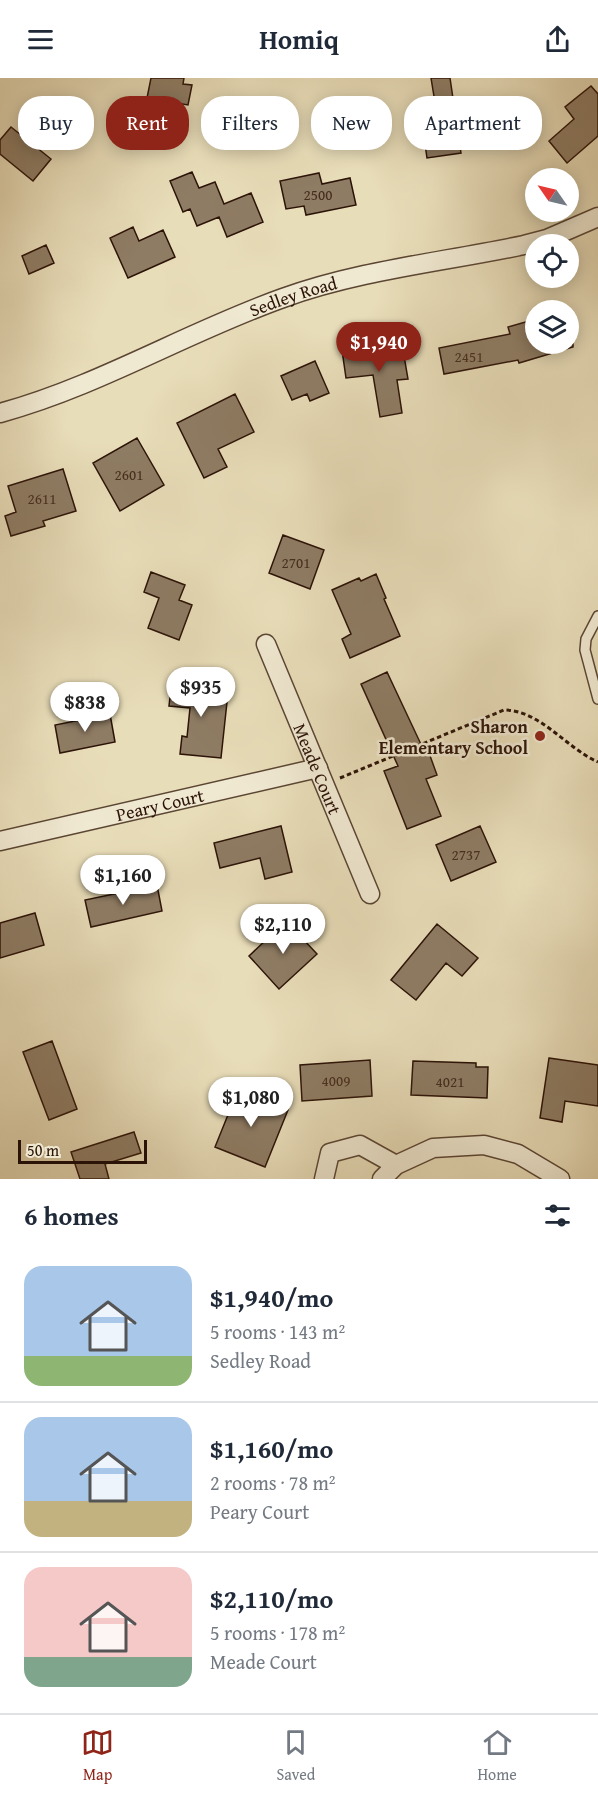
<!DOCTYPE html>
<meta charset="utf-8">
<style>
body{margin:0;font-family:"Gentium Book Plus",serif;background:#f2f2f3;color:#1f2937;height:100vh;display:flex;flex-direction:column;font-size:22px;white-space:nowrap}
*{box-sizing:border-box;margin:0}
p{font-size:20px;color:#747a83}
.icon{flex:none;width:33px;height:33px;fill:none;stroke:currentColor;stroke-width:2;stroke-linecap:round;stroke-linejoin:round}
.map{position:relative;height:1101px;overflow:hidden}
.side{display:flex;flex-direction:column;background:#fff;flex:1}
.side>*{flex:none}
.hud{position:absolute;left:18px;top:18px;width:562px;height:54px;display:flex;gap:12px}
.needle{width:39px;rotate:304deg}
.fabs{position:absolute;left:525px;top:90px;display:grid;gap:12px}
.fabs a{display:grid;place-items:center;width:54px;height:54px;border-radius:50%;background:#fff;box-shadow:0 3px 15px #0003;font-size:30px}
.scale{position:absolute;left:18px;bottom:15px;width:129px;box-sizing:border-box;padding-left:6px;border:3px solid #2c1308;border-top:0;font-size:16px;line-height:21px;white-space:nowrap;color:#2c1308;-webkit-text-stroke:4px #f0e9d2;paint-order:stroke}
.price{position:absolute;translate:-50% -51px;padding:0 14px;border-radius:21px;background:#fff;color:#222;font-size:20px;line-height:39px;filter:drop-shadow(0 2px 3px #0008)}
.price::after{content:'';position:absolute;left:50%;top:36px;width:18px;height:14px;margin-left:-9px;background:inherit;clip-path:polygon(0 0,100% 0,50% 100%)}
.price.on{background:#8f2418;color:#fff}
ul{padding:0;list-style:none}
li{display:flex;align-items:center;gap:18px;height:150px;padding:0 24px}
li+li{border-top:2px solid #e0e1e3}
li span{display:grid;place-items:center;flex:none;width:168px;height:120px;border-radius:18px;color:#555}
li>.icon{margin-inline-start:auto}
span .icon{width:72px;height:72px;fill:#fffc;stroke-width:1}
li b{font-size:26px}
h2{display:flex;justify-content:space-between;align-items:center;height:72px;padding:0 24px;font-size:26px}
.pill{padding:0 21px;border-radius:24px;background:#fff;box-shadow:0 3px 15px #0003;font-size:21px;line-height:54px}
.pill.on{background:#8f2418;color:#fff}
header{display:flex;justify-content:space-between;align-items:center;height:78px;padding:0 24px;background:#fff;font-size:27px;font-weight:800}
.menu{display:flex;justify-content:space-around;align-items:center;height:84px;border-top:2px solid #e0e1e3;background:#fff;font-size:16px;color:#747a83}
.menu a{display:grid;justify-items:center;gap:3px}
.menu .on{color:#8f2418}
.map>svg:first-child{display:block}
.building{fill:#8e7c64;stroke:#2c1308;stroke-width:1.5}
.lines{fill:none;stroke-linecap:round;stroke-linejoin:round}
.service-casing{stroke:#5b4634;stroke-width:12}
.minor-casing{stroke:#5b4634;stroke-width:21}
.path{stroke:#2c1308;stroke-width:3;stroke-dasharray:4.5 3;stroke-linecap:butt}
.service{stroke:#f0e9d2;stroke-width:9}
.minor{stroke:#f0e9d2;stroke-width:18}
.poi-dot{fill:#8f2418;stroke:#f0e9d2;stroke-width:2}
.labels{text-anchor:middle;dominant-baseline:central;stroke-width:5;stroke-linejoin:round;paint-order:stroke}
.number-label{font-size:15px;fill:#442d1f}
.street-label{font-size:18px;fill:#2c1308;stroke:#f0e9d2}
.poi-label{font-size:18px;font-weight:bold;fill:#2c1308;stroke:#f0e9d2;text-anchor:end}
</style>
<header><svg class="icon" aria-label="menu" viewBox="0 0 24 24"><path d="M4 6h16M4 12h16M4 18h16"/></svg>Homiq<svg class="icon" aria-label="share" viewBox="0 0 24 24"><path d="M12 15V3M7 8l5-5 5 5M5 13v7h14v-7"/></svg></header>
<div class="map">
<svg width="598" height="1101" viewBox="0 0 598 1101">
<rect width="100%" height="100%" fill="#e8ddb9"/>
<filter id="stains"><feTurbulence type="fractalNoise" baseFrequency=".00333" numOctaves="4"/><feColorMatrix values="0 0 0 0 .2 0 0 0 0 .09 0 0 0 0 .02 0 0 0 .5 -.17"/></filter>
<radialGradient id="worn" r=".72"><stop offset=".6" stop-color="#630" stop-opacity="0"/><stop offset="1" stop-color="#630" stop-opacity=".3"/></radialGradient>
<path class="building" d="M151,0H184L183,6L192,7L188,27L147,20Z
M431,0H450L461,75L427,80L422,45L438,43Z
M591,8L598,16V58L567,85L549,63L574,41L565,29Z
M11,49L51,81L33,103L0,76V62Z
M192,94L199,110L215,104L224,126L251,115L263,144L227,159L219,139L197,148L190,131L183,134L170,103Z
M319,95L322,106L350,100L356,127L306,137L304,128L286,131L280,103Z
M133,149L139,163L163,152L175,179L128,200L110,160Z
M46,167L54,185L29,196L22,178Z
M536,241V266H573V269L519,285L518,282L444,296L439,270L510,256L508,249Z
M392,263L393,274L403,272L408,301L397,302L402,335L380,339L373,297L346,300L342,272Z
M315,283L329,315L310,323L307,316L292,322L281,298Z
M235,316L254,354L218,371L227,389L204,400L177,345Z
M137,360L164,407L120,433L93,385Z
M63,391L76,433L43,443L45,448L11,458L5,438L16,434L8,408Z
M283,457L324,472L310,511L269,495Z
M151,494L185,507L179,522L192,527L179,562L148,550L159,520L144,514Z
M376,496L386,520L384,521L400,558L350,580L342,561L351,556L332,512L359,500L361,503Z
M387,594L426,677L429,675L437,697L426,701L441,738L407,751L384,693L398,688L361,606Z
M172,602L219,607L218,623L227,624L221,680L180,676L182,658L187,659L190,630L169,628Z
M110,636L115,664L60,675L55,647Z
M281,748L292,794L265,801L260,780L220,790L214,765Z
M480,748L496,784L451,803L436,767Z
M157,807L162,833L91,849L85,822Z
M35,835L44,867L0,880V845Z
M286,843L317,876L279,911L249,878Z
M437,846L478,880L462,898L446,885L416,922L391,902Z
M52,963L77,1031L49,1042L23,974Z
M549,980L598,987V1028L565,1023L562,1044L540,1040Z
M370,982L372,1018L302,1023L300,987Z
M413,983L476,985V989H488L487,1020L411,1017Z
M238,1012L288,1032L265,1089L215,1069Z
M134,1054L141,1075L105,1086L109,1101H80L71,1074Z"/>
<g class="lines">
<defs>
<path id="service" d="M598,538L586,561L585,572L598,621"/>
<g id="minor">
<path id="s1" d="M0,335C99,308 187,254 283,220C360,192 444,184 524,167L547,161L598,139"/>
<path id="s2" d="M266,566L370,816"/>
<path id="s3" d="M0,763L318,690"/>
<path d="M324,1101L330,1075L360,1067L396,1087"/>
<path d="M382,1101L396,1087L433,1070L484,1067L518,1076L560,1101"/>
</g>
</defs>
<use href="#service" class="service-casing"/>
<use href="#minor" class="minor-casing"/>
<path class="path" d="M340,700L504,632C540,632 566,670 598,684"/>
<use href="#service" class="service"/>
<use href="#minor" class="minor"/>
</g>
<circle class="poi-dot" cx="540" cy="658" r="6"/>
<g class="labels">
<g class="number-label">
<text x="318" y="116">2500</text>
<text x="469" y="278">2451</text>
<text x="129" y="396">2601</text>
<text x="42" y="420">2611</text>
<text x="296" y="484">2701</text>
<text x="466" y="776">2737</text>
<text x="336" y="1002">4009</text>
<text x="450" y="1003">4021</text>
</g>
<g class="street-label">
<text stroke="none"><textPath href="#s1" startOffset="316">Sedley Road</textPath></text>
<text stroke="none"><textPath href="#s2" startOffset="135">Meade Court</textPath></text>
<text stroke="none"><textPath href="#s3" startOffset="164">Peary Court</textPath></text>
</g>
<g class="poi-label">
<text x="528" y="648">Sharon<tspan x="528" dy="21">Elementary School</tspan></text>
</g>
</g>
<rect width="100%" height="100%" filter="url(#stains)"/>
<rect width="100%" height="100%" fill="url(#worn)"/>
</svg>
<div class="fabs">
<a><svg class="needle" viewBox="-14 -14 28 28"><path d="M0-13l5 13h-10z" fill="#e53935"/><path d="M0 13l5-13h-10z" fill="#747a83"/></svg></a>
<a><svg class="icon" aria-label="locate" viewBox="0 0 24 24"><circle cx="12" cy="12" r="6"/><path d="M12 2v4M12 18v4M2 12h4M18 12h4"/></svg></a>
<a><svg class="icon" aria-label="layers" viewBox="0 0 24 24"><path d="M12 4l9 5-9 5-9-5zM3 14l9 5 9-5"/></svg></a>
</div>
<div class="scale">50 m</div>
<b class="price on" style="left:379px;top:295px">$1,940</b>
<b class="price" style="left:201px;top:640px">$935</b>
<b class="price" style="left:85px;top:655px">$838</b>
<b class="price" style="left:123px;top:828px">$1,160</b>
<b class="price" style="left:283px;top:877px">$2,110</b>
<b class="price" style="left:251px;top:1050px">$1,080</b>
<div class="hud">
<a class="pill">Buy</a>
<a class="pill on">Rent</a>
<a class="pill">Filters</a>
<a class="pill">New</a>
<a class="pill">Apartment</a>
</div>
</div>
<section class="side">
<h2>6 homes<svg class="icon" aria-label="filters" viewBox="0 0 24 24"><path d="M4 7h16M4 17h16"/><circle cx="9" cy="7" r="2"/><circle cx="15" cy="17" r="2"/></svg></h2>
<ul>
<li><span style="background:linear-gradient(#a9c7e8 75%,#8fb573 0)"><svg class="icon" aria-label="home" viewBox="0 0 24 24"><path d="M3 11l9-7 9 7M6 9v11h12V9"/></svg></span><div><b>$1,940/mo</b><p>5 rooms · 143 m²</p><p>Sedley Road</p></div></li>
<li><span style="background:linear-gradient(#a9c7e8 70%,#c2b280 0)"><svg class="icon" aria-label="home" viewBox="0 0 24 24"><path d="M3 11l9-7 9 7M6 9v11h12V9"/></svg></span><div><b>$1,160/mo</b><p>2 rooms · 78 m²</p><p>Peary Court</p></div></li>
<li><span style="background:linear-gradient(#f6c9c9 75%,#7fa58c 0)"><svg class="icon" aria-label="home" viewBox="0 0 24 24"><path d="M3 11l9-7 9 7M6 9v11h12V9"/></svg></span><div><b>$2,110/mo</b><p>5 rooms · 178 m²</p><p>Meade Court</p></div></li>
</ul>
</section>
<nav class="menu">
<a class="on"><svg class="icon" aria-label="map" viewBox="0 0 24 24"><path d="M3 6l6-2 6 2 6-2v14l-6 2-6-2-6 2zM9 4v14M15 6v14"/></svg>Map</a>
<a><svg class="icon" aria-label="saved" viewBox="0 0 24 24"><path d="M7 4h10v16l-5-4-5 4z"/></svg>Saved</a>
<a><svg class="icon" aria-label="home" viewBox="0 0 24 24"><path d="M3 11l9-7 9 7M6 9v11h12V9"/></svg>Home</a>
</nav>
